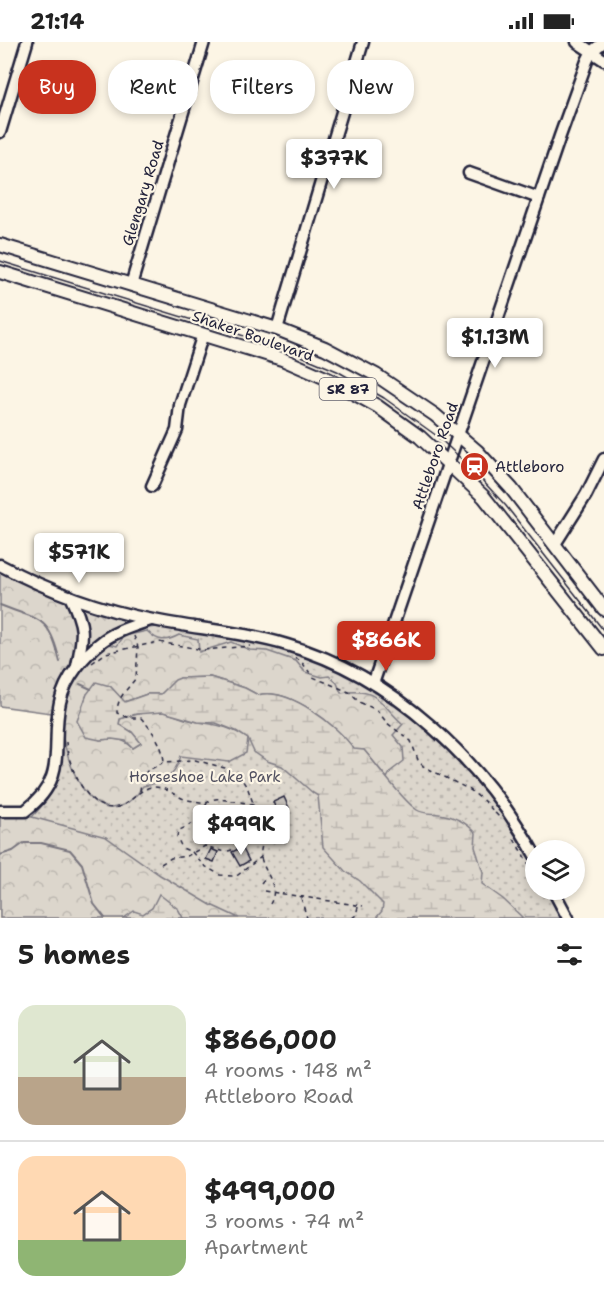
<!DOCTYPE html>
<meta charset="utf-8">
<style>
body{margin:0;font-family:"Shantell Sans",sans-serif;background:#f6f6f6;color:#222;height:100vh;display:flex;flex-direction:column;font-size:22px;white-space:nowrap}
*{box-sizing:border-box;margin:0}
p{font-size:20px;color:#767676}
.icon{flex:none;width:33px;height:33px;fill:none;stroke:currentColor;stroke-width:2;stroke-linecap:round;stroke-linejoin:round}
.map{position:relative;height:876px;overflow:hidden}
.drawer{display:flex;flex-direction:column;background:#fff;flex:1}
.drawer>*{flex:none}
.banner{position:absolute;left:18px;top:18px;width:568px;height:54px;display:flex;gap:12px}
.controls{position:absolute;left:525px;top:798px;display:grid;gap:12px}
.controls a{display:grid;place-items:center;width:60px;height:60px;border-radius:50%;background:#fff;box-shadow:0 3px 9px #0003;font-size:30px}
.price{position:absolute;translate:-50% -51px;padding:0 14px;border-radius:6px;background:#fff;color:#222;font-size:20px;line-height:39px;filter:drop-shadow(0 2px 3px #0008)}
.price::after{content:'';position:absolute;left:50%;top:36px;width:18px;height:14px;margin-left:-9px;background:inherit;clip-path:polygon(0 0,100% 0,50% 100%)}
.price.on{background:#c8321e;color:#fff}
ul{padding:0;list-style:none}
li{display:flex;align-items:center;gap:18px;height:150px;padding:0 18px}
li+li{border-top:2px solid #e0e0e0}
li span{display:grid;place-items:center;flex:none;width:168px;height:120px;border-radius:18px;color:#555}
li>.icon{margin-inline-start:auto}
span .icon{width:72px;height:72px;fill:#fffc;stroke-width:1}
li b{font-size:26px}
h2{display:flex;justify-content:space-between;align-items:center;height:72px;padding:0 18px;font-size:26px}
.tag{padding:0 21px;border-radius:24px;background:#fff;box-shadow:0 3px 9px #0003;font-size:21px;line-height:54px}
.tag.on{background:#c8321e;color:#fff}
.status{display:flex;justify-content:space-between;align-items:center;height:42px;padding:0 30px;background:#fff;direction:ltr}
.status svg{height:16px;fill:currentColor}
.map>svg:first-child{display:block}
.green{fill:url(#green-dots);stroke:#7f7c84;stroke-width:1.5}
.forest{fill:url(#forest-crowns);stroke:#7f7c84;stroke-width:1.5}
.wetland{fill:url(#wetland-marsh);stroke:#7f7c84;stroke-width:1.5}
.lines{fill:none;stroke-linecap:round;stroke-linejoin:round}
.stream{stroke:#78757e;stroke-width:2}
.building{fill:#c6c1bb;stroke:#22223b;stroke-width:1.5}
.minor-casing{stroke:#22223b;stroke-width:15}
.major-casing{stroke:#22223b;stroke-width:16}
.path{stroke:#22223b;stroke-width:1.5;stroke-dasharray:4.5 4.5;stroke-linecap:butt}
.minor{stroke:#fcf5e5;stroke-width:10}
.major{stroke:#fcf5e5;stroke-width:12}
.tram{stroke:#22223b;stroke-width:1.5}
.labels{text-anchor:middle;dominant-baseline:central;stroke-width:4.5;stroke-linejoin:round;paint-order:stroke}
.shield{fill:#fcf5e5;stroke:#63616e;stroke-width:1.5}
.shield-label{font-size:14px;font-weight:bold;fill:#22223b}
.street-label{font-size:15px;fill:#22223b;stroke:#fcf5e5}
.poi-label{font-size:15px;fill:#22223b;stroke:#fcf5e5;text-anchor:start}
.park-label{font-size:15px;fill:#504f5f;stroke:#fcf5e5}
</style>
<div class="status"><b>21:14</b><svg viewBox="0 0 49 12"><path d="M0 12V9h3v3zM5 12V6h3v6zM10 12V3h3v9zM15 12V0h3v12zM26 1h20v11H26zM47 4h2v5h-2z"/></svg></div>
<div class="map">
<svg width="604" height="876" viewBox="0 0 604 876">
<defs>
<pattern id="green-dots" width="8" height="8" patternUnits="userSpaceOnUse" patternTransform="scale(1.5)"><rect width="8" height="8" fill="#dcd6cc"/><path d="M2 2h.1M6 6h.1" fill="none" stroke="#bcb7b0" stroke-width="1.8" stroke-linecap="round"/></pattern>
<pattern id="forest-crowns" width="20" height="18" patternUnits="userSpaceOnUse" patternTransform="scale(1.5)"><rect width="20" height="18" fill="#dcd6cc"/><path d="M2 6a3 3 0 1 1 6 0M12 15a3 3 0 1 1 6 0" fill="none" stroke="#bcb7b0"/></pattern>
<pattern id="wetland-marsh" width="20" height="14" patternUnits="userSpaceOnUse" patternTransform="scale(1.5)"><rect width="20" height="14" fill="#dcd6cc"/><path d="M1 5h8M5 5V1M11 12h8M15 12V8" fill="none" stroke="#bcb7b0"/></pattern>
</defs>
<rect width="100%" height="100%" fill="#fcf5e5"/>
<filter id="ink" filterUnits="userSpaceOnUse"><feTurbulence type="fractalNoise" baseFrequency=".0167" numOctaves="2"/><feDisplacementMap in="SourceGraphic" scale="12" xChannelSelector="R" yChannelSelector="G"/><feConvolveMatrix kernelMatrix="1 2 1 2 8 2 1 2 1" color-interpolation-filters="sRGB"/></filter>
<g filter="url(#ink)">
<path class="green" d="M155,585C226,593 303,606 366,642C416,672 458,714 493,759C505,775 516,792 526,809C529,814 534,819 535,825C537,831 535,841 536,848H547L563,876H0V772L32,775L46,759L62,717V676L86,623L95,612L120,596L135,588Z"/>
<path class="forest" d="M0,523L28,538L151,578L130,585L77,624L58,672L0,664Z
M147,589C158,600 166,600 179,593L198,597L199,610L231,600L250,608L267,609L296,619L305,630L322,635L329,634L337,641L341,651C377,645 379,660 403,682L393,693L403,705L404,719L391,729L387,736L364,708H354C337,683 289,645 258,653L245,646L210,635L180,636L161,652H147L124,660L110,644L87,652L78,679L100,698C114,696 123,696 133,706L141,701L132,690L119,682L120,677C133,673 149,668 163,670C170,671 178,675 185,677C212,684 223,680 248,697L246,711L229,720L181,714C174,735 164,741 143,744C138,753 131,759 123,763C87,780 66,716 62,691C60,678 63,658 68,645C75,630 96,612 109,602L117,604L124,594Z
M0,772L32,775L106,795L160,833L211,863L239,876H183L178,867L152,866L143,872L124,876H0Z"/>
<path class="wetland" d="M210,635L245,646L258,653C289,645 337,683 354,707L364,708C377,723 402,758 417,768C423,772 432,771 439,772C454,774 466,780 476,791L475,805L483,830L482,842L503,857L523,876H376L382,869L383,862L360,839L345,829L323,805L318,754L313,751L282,724L267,719L254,710L248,697L236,689L216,681L198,680L163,670L136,672L120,677L119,682L132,690L141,701L133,706L126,699L112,697L100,698L86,695L77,679L87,652L96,640L110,644L125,660L147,652H161L175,638L180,636Z
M159,852L178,867L183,876H124L134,869L143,872L152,866Z"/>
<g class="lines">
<path class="stream" d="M0,563C39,579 49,572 60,620
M80,642L91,647
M0,813L13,809L24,801H41L70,808L82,822L94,862L105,876"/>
</g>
<path class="building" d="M284,755L289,766L278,771L273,760Z
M242,805L249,819L240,824L232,810Z
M211,807L218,810L214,820L206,817Z"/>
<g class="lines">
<defs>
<path id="minor" d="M577,0L604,18
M0,90L27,0
M469,131L539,156
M131,243L204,0
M277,287L363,0
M152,444L177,388L180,363L203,292
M555,502L586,453L604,417
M0,523C47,548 101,568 153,578C198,587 244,590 287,603C393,633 484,720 536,815
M70,554C85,585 84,591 77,624
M374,639L560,94L587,19L592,9L604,0
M0,769H25C70,735 50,705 60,660C65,636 85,612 104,598C118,588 136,583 151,578
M553,848L568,876"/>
<path id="major" d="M0,203L277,287L325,306L376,333L435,373L477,409L511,446L604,567
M0,230L282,317L328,337L377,364L420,395L484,455L604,607"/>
</defs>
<use href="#minor" class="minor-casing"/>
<use href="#major" class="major-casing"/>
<path class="path" d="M134,594L138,605L136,636C127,648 117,655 117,671L129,676H141C153,689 163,703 164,720
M295,616L301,619L313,635L349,650L359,660L377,668L387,681L411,699L418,718L423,724L470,748L485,760L501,777
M92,621L106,611L159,600L204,608L250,604
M66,700C68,723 88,773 118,765C132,762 139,745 154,745C166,745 174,753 184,757C192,759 200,760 207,761C216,753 223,759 234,759C252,761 277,768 266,793C263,802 260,805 261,815L238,833L232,834L220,833L203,823L192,810L182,806L177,795L178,789L199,778L207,761
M140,749L141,738L147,729L164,720L195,718L225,726L241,736L248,747L253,761
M266,770L276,765
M514,797L536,835
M261,816C266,834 280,844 270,862
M161,822L171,816L187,814L205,804C213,805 220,811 228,809C242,806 244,796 260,802
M261,841L267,834
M264,849L363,864
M301,856L307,876
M352,876L356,873L358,865"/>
<use href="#minor" class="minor"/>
<use href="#major" class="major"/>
<path class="tram" d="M0,219L280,305L337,329L384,356L437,394L469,424L506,464L604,589"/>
</g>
</g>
<defs>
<symbol id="station-disc" viewBox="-11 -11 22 22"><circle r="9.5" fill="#c8321e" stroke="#fcf5e5"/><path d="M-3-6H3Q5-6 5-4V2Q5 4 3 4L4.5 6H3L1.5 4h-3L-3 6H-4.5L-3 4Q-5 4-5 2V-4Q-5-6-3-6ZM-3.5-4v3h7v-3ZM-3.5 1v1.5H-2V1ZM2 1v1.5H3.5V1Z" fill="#fff"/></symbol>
</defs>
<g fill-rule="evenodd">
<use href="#station-disc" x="458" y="408" width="33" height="33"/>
</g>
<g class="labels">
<rect class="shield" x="319.5" y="336" width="57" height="22" rx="4.5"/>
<g class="shield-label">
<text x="348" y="347">SR 87</text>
</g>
<g class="street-label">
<text transform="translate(143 151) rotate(-73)">Glengary Road</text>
<text transform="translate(253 294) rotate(19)">Shaker Boulevard</text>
<text transform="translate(435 414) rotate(-71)">Attleboro Road</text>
</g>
<g class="poi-label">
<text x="495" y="425">Attleboro</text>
</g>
<g class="park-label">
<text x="205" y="735">Horseshoe Lake Park</text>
</g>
</g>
</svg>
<div class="controls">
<a><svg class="icon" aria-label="layers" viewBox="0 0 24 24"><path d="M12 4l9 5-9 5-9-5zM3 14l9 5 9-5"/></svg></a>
</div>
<b class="price" style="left:334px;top:148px">$377K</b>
<b class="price" style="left:495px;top:327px">$1.13M</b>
<b class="price" style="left:79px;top:542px">$571K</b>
<b class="price on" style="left:386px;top:630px">$866K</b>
<b class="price" style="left:241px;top:814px">$499K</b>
<div class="banner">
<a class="tag on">Buy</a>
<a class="tag">Rent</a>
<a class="tag">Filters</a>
<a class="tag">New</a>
</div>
</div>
<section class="drawer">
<h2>5 homes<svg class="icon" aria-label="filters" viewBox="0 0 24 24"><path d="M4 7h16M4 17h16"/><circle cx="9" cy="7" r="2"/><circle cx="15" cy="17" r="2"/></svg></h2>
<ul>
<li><span style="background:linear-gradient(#dfe7d0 60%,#b9a48a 0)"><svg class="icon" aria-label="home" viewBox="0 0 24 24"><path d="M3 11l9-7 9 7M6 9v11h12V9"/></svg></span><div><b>$866,000</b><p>4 rooms · 148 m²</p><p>Attleboro Road</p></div></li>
<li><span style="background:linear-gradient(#ffd9b3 70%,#8fb573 0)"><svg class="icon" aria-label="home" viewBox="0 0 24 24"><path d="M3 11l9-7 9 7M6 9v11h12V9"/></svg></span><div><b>$499,000</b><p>3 rooms · 74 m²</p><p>Apartment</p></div></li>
</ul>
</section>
